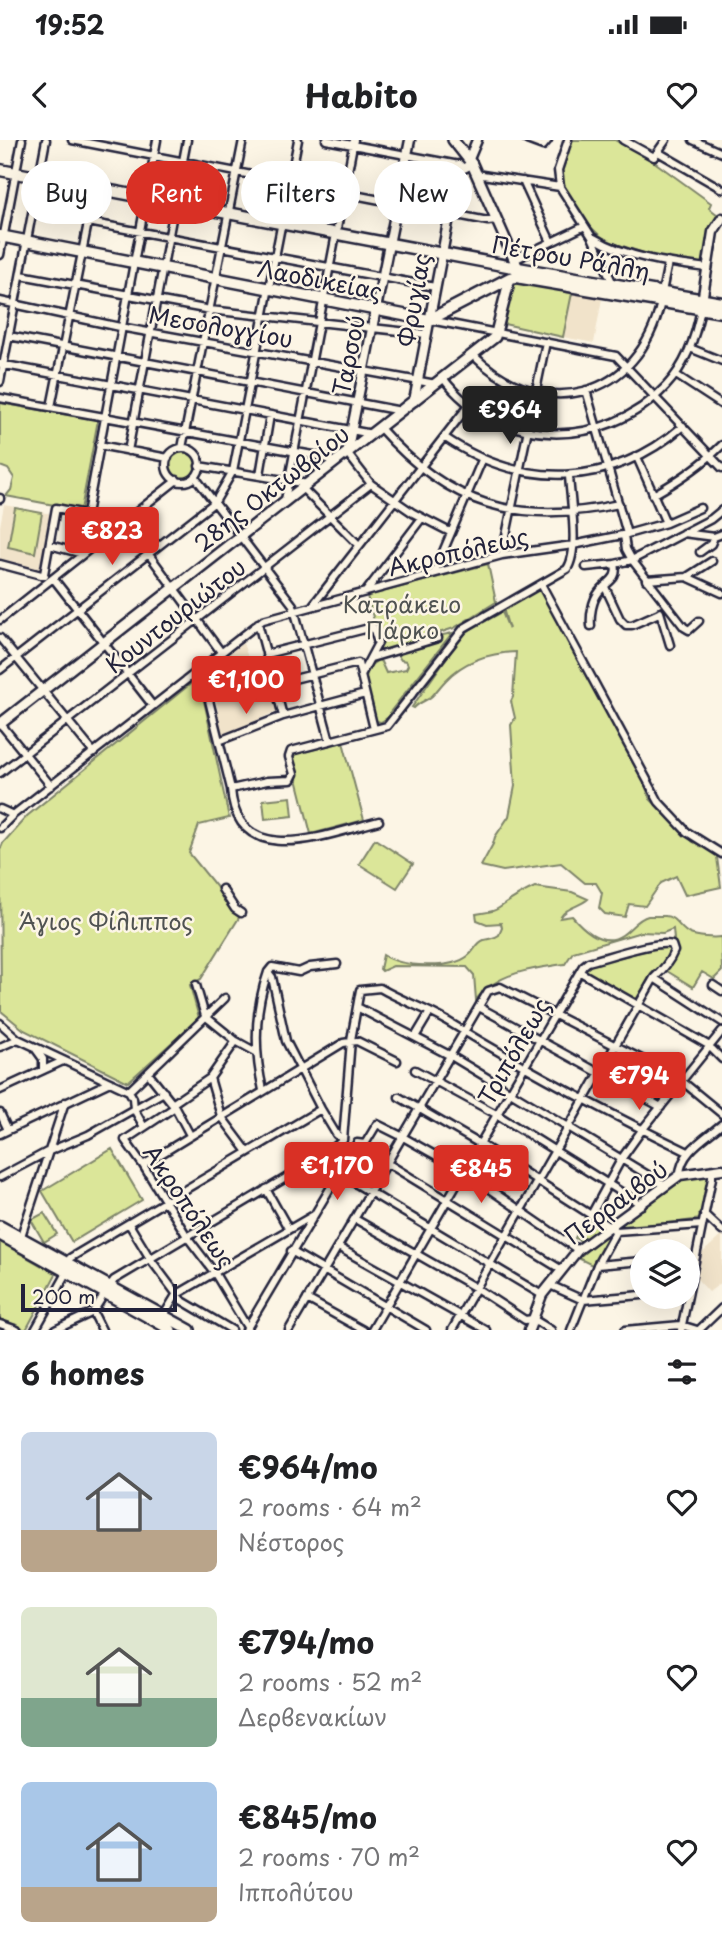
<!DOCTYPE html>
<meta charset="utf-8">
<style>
body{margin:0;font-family:"Playpen Sans",sans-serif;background:#f6f6f6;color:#202124;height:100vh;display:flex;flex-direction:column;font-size:26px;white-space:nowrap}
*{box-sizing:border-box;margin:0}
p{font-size:23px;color:#757577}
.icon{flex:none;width:38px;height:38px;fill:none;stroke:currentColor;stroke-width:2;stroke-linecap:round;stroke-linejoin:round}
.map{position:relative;height:1190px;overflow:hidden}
.side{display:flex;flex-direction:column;background:#fff;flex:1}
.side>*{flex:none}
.banner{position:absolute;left:21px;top:21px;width:681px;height:63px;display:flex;gap:14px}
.tools{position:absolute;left:630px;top:1099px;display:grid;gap:14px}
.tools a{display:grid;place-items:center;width:70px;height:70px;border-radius:50%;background:#fff;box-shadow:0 7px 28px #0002;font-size:35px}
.scale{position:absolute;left:21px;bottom:18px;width:156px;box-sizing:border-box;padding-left:7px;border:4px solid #22223b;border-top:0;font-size:19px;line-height:24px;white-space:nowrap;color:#22223b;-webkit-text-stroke:5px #fcf5e5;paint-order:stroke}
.price{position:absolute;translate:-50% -60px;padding:0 16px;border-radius:7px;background:#d93025;color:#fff;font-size:23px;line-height:46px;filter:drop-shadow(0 2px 4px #0008)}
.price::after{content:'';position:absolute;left:50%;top:42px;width:21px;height:16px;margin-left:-10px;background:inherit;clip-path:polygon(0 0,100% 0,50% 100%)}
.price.current{background:#222;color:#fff}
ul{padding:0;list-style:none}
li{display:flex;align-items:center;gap:21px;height:175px;padding:0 21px}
li span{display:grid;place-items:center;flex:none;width:196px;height:140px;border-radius:10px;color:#555}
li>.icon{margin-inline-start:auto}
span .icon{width:84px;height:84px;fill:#fffc;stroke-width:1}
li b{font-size:30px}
h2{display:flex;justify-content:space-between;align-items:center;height:84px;padding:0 21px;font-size:30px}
.tag{padding:0 24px;border-radius:32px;background:#fff;box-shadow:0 7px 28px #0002;font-size:24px;line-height:63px}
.tag.current{background:#d93025;color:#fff}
.status{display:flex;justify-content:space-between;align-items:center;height:49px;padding:0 35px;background:#fff;direction:ltr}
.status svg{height:19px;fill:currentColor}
header{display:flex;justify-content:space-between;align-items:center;height:91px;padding:0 21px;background:#fff;font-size:32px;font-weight:700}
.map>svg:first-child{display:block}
.built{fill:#f1e3ca}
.green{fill:#dbe699;stroke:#7e846a;stroke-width:2}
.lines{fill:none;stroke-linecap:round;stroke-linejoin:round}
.minor-casing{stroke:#22223b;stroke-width:11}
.tertiary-casing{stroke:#22223b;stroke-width:13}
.secondary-casing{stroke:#22223b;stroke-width:14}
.primary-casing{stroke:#22223b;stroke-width:15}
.minor{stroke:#fcf5e5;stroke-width:6}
.tertiary{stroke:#fcf5e5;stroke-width:8}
.secondary{stroke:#fcf5e5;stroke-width:9}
.primary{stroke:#fcf5e5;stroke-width:10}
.labels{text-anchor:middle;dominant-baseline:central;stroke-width:5;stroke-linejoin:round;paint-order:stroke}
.street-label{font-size:23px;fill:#22223b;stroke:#fcf5e5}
.park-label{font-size:23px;fill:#505352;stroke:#fcf5e5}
</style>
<div class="status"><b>19:52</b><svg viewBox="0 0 49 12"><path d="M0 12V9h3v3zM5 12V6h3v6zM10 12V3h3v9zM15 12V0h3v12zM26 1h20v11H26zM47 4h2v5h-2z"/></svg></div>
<header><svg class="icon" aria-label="back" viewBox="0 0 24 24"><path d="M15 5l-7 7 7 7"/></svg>Habito<svg class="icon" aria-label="heart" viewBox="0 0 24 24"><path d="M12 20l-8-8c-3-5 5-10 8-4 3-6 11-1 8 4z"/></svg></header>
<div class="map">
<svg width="722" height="1190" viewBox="0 0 722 1190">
<rect width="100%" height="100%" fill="#fcf5e5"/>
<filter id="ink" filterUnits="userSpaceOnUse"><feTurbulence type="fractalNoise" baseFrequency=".0143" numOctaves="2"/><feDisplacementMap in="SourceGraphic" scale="14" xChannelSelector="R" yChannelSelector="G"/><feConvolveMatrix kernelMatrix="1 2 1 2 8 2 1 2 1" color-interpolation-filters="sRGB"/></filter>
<g filter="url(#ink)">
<path class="built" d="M572,153L602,158L594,203L563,197Z
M4,365L52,374L40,432L0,424V386Z
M243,503L256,541L216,557L209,530Z
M268,539L277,571L222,596L216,560Z
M722,1095V1142L709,1152L697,1139L701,1114Z"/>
<path class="green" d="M571,0H615L653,21L711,63L709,68L718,75L710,87L703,123L668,121L607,101C589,88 560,55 561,32C561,21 567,10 571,0Z
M521,143L572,153L563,197L504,184L512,147L514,144Z
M0,263L98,280L81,370L6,356L11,350L14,338L8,329L0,326Z
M169 325a14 14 0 1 1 28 0a14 14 0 1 1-28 0Z
M15,368L42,373L35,413L8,407Z
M488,424L496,462L454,488L375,514L380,502L367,456Z
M541,444L636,620L650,659L693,702L716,710L721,747L685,755L676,736L661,743L645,766L629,764L625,777L605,774L599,768L602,753L596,743H585L561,723L503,731L481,726L493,704L495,697L509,676L515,646L511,585L515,578L511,561L513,557L516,512C490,513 464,521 446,540C441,545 437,551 432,556C427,561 420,561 414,568L412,567L461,497L471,489L502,472L509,489L502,465Z
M452,493L390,572V576L381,582L376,581C371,563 355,532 378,520L381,522L386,533L406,529L408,525L406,521L401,520L397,514L430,505L429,498Z
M199,537L229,678L199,685L189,713L240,776L201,839L190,845L199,878L128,942L24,890L1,871L0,710L3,703L27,676Z
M343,602L364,680L311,694L291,615Z
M291,657L293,676L265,679L263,660Z
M375,699L413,724L397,748L359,724Z
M535,747L572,752L588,759C579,767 566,767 560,778L572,776C584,790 603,808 622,795C630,790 638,778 648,776C652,776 659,776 664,776C675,775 680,790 690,794C698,797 713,798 721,797L722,831L714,839L702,832L693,847L662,828L653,831L636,860L584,832L588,826L594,824L663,806V803L674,799L673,789L663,793L641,792L573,812L565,824C534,828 495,833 476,860L474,835L467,827L393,826L382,831L380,829L383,815C402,827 450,830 468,816C475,811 476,803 484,800C490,798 494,799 499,795L502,788L501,783L487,784L477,780L476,774C483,772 492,773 499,768C509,761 523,752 535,747Z
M112,1009L142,1060L72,1102L42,1051Z
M710,1034L701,1079L619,1090V1086L685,1038Z
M44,1073L57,1094L44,1102L31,1080Z
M586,1075L606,1086L584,1103L575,1098Z
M608,1093L610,1094L596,1127L578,1118Z
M0,1102L56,1134L26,1190L0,1181Z"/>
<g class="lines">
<defs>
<path id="minor" d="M72,0L488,81L497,80
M326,0L459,25
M527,0L543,6L548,0
M568,0L558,30L560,47L592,97L613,144
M623,0L654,17L666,0
M693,0L722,13
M658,12L722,49
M476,34L560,47
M523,41L551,102
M88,82L435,147
M594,98C627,118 669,123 708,128
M0,115L22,0
M514,120L585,86
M21,135L210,170L426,194
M662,152L668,123
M0,161L120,187L436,244
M430,180L616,216L722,328
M9,196L401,271
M690,208L722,221
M473,215C543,284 639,259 661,162
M0,224L372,294
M676,235L722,265
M443,238C497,310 606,311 666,246C686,225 696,196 701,168
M0,242L46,0
M586,250L627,394
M0,258L324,317L335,323
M51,267L95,48
M380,288C449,366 518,386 619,364
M444,297C522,350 611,348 683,286
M99,305L168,318
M182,308L243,0
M166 325a17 17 0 1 1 34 0a17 17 0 1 1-34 0Z
M128,311L187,0
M347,313L371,344L413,373L450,392
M637,317L666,383
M199,326L308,344
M260,335L270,275
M195,337L293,465L330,601
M302,348L359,405
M653,355C678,341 702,325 722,305
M0,358V359
M285,360L354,0
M87,374L157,0
M683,393L714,397L722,394
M624,395L626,409L632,420L684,487L689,490L699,481
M50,405L83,414
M700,412L711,404L714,397
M502,415L546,202
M0,424L45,436
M615,424L632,420L711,379L722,370
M586,427L615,424C619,440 607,441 599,452C592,461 590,475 591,486
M434,433L482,320
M44,434L56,368L125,382L221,512
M687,437L712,421
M53,438L153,566
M646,440L687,437L722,453
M541,444L659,662L687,692L722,714
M605,447L620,479L626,485H632L659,473
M367,450L422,378
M313,465L469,265
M660,472L670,505
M0,480L177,340
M258,483L283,576
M0,498L94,613
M266,514L373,487L378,503L362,533
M371,518L438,498
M201,528L231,649C237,732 328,694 379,681
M0,530L215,362L233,331L298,0
M274,544L358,523L374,589
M0,583L51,646
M219,601L283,576L365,554
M0,633L371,344
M231,649L267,641L291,640L294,634L289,617L291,611L387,586L464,488L567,429C580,410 570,359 569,335
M0,669L13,675
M0,688L13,675L263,480L502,415L573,405L627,394L666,383L700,368
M222,749L235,769L241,773
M268,832L272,837L286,901L321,969L336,994L343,1000
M580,832L708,905L722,919
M654,838L722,882
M196,845L205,876L236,901L256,912
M713,845L722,851
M357,867L451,916L666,1046
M479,867L661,967
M0,883L18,899L129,951L133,958L134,969L144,987
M415,897L430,872
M0,907L18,899
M35,908L43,919V930
M415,930L496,974L642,1065
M148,933L175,967L190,995
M210,938L221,976L248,1012
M0,950L63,921
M263,950C254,911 254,871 268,832L272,827L299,832L310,827L337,824
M129,951L225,858
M399,957L480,1004L616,1091L597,1125L571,1190
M172,964L210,938L236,901
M175,967L125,1000L143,1025L188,1098L214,1132L247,1187
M0,973L8,990
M0,994L110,942
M343,1000L351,900L360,850L380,848C402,861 425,868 447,881C525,929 606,972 688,1012
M326,1014L338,1033L542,1155
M387,1023L562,1130
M143,1025L343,903L357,901L397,921
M680,1035C680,1012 706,998 722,984
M0,1037L47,1012L88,995L164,952
M266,1049L288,1088
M704,1074L722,1091
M591,1075L622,1018L642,990L722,891
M355,1079L476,1148L525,1180L533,1179L551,1190
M129,1084L151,1120L181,1160L232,1190
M616,1091L702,1085
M21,1096L65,962
M338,1107L486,1190
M291,1111L426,1190
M68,1122L70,1118L321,969
M597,1125L642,1121
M550,1145L583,1160L642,1155
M110,1146L114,1140L326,1014L343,1000
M307,1159L363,1190
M93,1172L102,1190
M164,1175L176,1155L312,1076
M0,1184L17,1190
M35,1190L67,1133
M55,1190L93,1172L105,1153
M246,1190L357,1003L365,1004L377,984L403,997L463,1031L578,1110
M289,1190L488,851L500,847L669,933L683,942L722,974
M372,1190L583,826L588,822C605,818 659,799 672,805L674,811C669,823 663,830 654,838L452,1190
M625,1190L681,1185L697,1190
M681,1190L712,1038V1030
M699,1190L722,1168"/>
<path id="tertiary" d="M469,19L477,0
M702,162L713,92L722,78
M414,261L459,25L462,29L472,24
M347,313L410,0
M529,1190L542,1155L578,1110L680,1035L722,1029"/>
<path id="secondary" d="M453,0L472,24L518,128L517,132
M0,584L495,197L510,138
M0,1086L190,1190
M0,1095L171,1190"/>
<path id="primary" d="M0,30L518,128L722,163
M0,96L429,180L510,138L516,137L722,172"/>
</defs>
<use href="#minor" class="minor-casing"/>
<use href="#tertiary" class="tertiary-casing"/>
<use href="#secondary" class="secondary-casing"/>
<use href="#primary" class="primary-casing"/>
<use href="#minor" class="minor"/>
<use href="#tertiary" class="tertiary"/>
<use href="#secondary" class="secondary"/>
<use href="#primary" class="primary"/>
</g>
</g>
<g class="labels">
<g class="street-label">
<text transform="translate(571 117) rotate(10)">Πέτρου Ράλλη</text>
<text transform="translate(320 139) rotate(11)">Λαοδικείας</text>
<text transform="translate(413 160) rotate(-80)">Φρυγίας</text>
<text transform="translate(221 186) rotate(10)">Μεσολογγίου</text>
<text transform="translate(348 215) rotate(-79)">Ταρσού</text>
<text transform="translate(271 348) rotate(-38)">28ης Οκτωβρίου</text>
<text transform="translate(458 411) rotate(-13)">Ακροπόλεως</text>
<text transform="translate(175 475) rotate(-38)">Κουντουριώτου</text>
<text transform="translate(513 911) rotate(-60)">Τριπόλεως</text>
<text transform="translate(615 1062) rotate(-37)">Περραιβού</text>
<text transform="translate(190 1066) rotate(56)">Ακροπόλεως</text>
</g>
<g class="park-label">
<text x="402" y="463">Κατράκειο<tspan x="402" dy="26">Πάρκο</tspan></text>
<text x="106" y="780">Άγιος Φίλιππος</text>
</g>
</g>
</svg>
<div class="tools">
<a><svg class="icon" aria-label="layers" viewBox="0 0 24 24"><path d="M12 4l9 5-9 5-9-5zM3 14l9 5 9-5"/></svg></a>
</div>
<div class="scale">200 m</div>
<b class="price current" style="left:510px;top:306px">€964</b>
<b class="price" style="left:112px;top:427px">€823</b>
<b class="price" style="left:246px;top:576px">€1,100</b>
<b class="price" style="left:639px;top:972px">€794</b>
<b class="price" style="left:337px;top:1062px">€1,170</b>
<b class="price" style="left:481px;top:1065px">€845</b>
<div class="banner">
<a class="tag">Buy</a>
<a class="tag current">Rent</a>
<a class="tag">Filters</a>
<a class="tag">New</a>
</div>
</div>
<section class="side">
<h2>6 homes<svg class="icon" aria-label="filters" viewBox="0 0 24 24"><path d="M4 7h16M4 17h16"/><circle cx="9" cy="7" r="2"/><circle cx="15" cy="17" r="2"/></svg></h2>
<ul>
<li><span style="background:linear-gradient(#c9d6e8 70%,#b9a48a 0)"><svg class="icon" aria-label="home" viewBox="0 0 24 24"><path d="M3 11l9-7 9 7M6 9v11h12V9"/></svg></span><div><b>€964/mo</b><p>2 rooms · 64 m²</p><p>Νέστορος</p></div><svg class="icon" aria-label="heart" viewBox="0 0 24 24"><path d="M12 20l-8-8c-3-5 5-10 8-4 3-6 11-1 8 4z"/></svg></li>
<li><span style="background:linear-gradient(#dfe7d0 65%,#7fa58c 0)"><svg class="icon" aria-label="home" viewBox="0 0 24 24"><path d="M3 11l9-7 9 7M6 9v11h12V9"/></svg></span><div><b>€794/mo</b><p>2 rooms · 52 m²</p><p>Δερβενακίων</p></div><svg class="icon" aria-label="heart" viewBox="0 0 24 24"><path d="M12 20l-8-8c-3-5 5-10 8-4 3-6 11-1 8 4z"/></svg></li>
<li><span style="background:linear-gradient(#a9c7e8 75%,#b9a48a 0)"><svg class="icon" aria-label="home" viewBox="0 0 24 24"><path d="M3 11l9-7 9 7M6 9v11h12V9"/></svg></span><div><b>€845/mo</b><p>2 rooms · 70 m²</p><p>Ιππολύτου</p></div><svg class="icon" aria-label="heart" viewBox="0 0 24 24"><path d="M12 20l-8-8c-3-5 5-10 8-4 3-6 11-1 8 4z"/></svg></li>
</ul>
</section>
